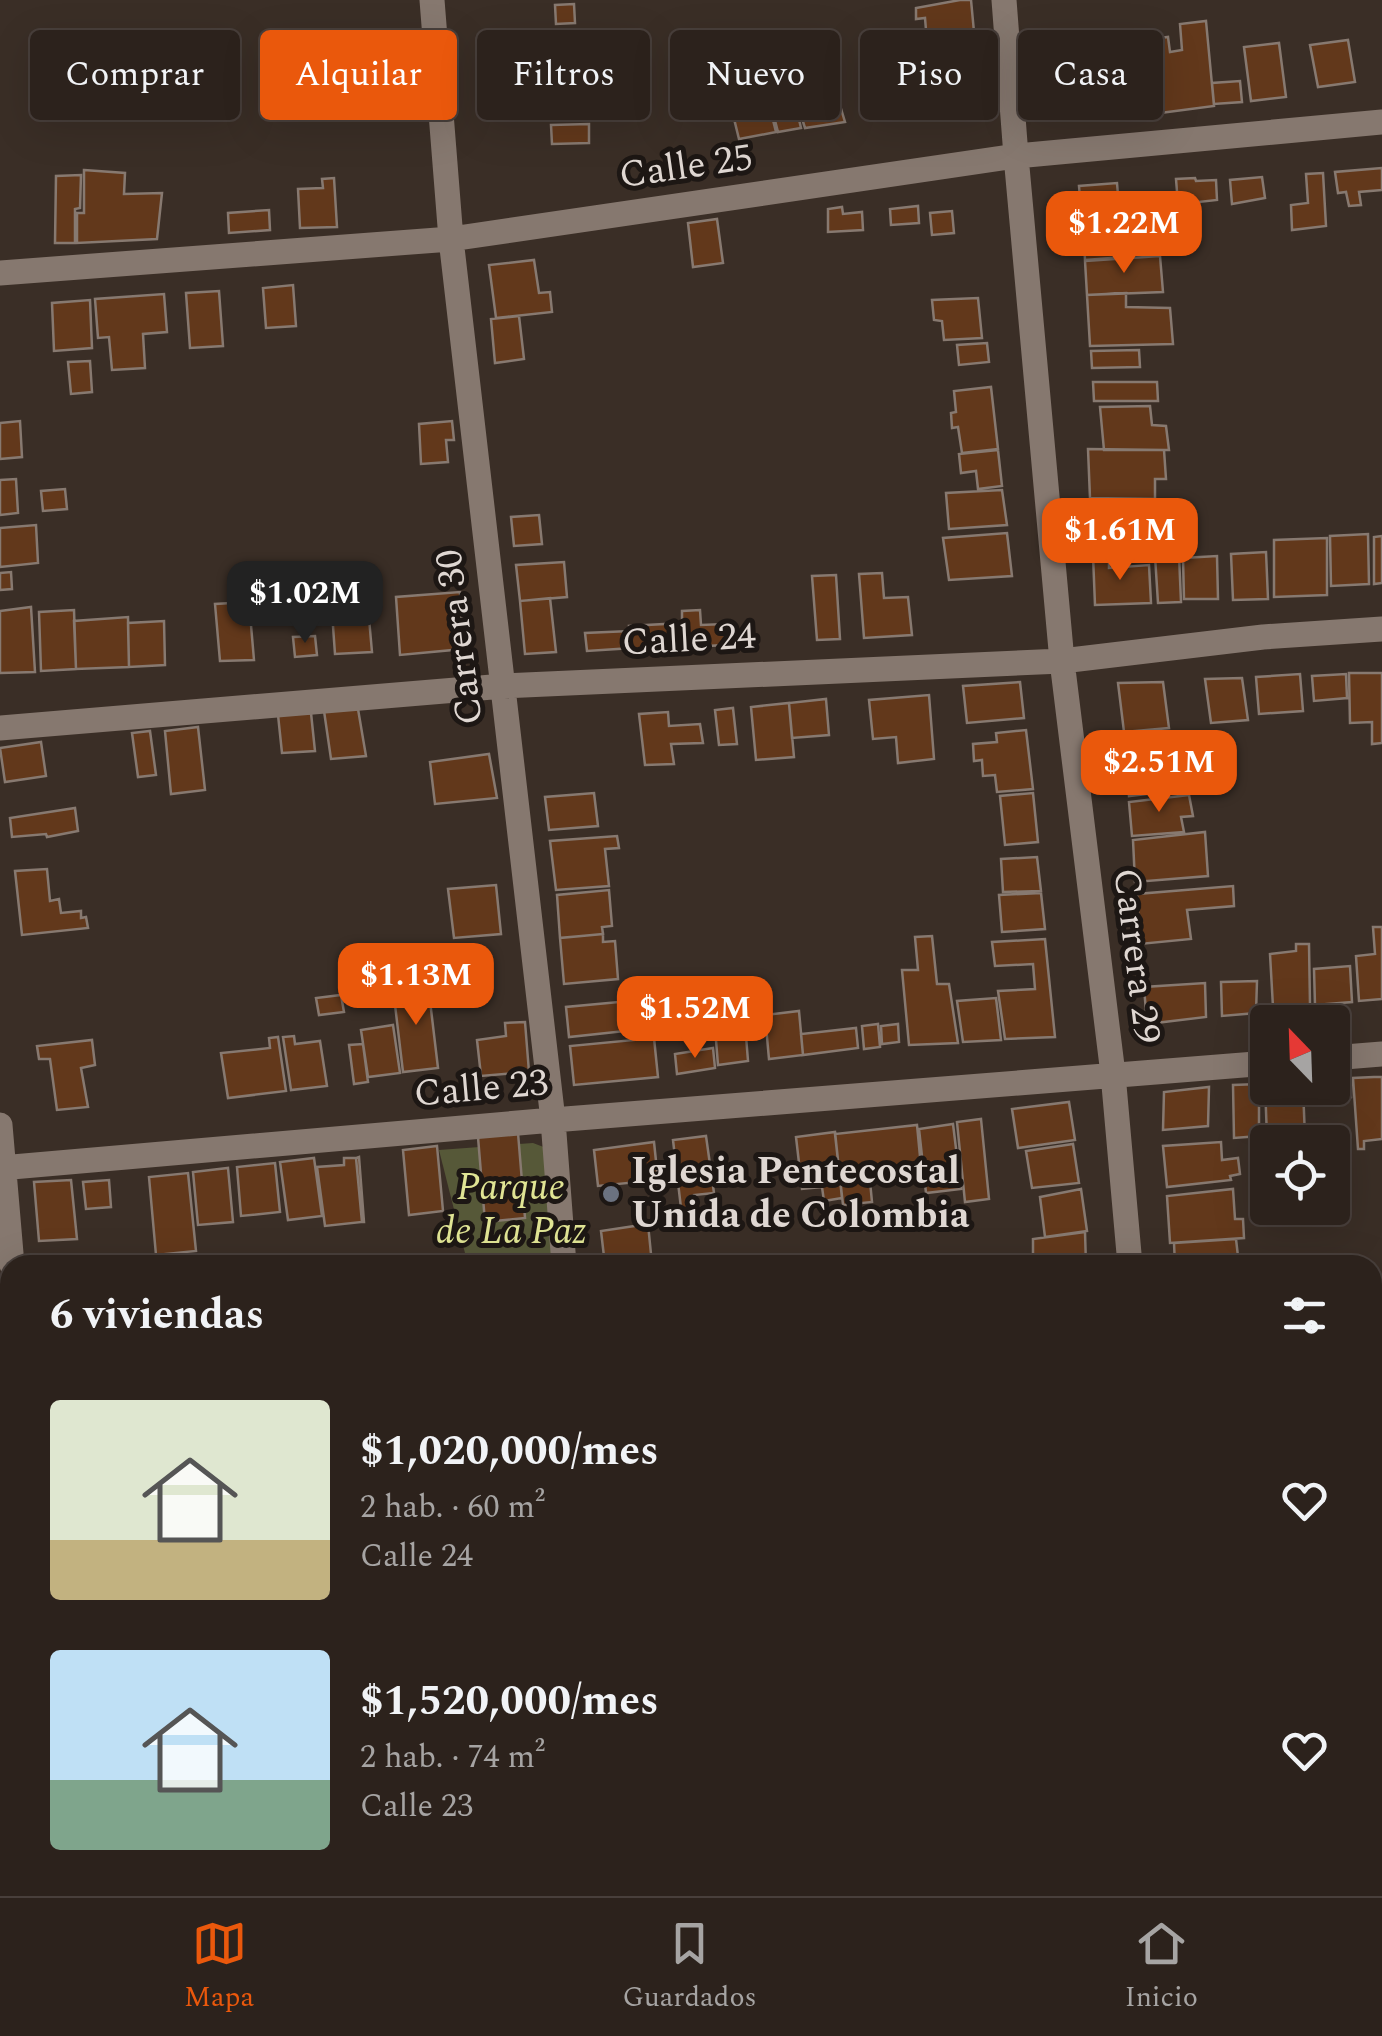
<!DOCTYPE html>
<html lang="es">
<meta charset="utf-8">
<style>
body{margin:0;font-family:Spectral,serif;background:#382f29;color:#f1f3f6;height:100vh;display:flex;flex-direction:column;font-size:38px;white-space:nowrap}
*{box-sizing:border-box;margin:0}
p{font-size:32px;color:#a6a4a3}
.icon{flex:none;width:55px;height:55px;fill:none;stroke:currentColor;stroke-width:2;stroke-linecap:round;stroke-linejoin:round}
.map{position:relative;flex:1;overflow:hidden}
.panel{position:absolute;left:0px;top:1255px;width:1382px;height:642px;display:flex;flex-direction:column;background:#2c221c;border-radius:30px 30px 0 0;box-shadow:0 10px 40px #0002,0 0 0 2px #483f3b}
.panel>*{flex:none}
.guide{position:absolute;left:30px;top:30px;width:1322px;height:90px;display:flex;gap:20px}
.needle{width:65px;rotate:337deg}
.fabs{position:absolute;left:1250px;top:1005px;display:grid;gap:20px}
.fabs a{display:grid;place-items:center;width:100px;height:100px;border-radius:10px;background:#2c221c;box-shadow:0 10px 40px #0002,0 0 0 2px #483f3b;font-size:50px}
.price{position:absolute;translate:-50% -85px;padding:0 22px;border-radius:20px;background:#ea580c;color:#fff;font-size:32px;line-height:65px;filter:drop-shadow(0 2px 5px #0008)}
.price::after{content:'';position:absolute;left:50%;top:60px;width:30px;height:22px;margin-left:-15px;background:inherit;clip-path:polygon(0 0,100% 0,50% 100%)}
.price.on{background:#222;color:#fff}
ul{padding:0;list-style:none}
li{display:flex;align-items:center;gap:30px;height:250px;padding:0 50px}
li span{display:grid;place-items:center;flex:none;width:280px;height:200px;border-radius:10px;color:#555}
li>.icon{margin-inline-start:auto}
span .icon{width:120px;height:120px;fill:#fffc;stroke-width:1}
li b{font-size:42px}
h2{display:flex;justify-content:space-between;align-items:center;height:120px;padding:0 50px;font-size:42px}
.pill{padding:0 35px;border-radius:10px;background:#2c221c;box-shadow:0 10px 40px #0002,0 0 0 2px #483f3b;font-size:35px;line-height:90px}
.pill.on{background:#ea580c;color:#fff}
.tab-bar{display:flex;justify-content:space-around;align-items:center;height:140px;border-top:2px solid #483f3b;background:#2c221c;font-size:28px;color:#a6a4a3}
.tab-bar a{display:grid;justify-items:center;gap:5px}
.tab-bar .on{color:#ea580c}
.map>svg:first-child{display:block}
.green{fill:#565838}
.building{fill:#62381b;stroke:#877970;stroke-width:2.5}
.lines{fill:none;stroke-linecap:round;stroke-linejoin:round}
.minor{stroke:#86786f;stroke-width:25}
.worship-dot{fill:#6b7280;stroke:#1d1714;stroke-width:4}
.labels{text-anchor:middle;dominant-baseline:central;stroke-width:10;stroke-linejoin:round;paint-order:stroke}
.street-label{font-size:38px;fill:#dfd7d2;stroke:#1d1714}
.poi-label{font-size:38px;font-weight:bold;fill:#dfd7d2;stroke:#1d1714;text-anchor:start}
.park-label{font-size:38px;font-style:italic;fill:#e0e494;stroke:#1d1714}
</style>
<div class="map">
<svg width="1382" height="1896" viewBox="0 0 1382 1896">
<rect width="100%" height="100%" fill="#3a2e26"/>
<path class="green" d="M533,1143L562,1154L573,1265H468L439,1150Z"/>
<path class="building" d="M960,0H971L974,32L927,42L925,18L916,19V8Z
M574,4L575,23L556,24L555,5Z
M1206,21L1214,106L1137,116L1127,42L1168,37L1170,52L1182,50L1180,24Z
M973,38L987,98L927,108L920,77L939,74L932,45Z
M1348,40L1355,82L1318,87L1310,45Z
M1279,43L1286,97L1251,101L1244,47Z
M782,48L801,128L778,132L757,52Z
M1106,54L1112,107L1073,112L1069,64L1088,61L1087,57Z
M763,80L776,132L739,139L726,86Z
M1240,81L1242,102L1214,104L1212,83Z
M839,102L845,122L805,128L799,109Z
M589,124V143L552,144L551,125Z
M1382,168V190L1359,192L1361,205L1349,206L1346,192L1338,193L1335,172Z
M84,170L125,173L124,194L162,193L157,239L77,243V213H84Z
M1323,173L1326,226L1292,230L1291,205L1308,203L1306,174Z
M81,175L80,208L75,209V243H55L56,176Z
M1262,177L1265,198L1232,204L1230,180Z
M334,178L337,227L300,228L298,189L323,188L322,179Z
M1195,178L1196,181L1216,180L1217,200L1198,202L1199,218L1179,217L1176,179Z
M1117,183L1120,220L1082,223L1079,186Z
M918,206L919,223L891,225L890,209Z
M842,207L843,214L862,212L863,230L828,232V209Z
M269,210L270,230L229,233L228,213Z
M952,211L954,233L932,235L930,213Z
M717,219L723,263L693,267L688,223Z
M1123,238L1124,257L1085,260L1084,241Z
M1160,256L1163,292L1087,295L1085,261Z
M534,260L539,293L550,292L552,312L496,318L489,265Z
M293,285L296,326L266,328L263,288Z
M219,291L223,346L190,348L186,293Z
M1126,293V307L1170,308L1173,344L1090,346L1087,295Z
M164,294L167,332L143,334L145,368L112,370L109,337L98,338L95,299Z
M978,298L982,338L944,340L942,321L934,320L932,300Z
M90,300L92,348L54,351L52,303Z
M519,316L524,359L495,363L491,319Z
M987,343L989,362L959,365L957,345Z
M1139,350L1140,367L1092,368L1091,351Z
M90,361L92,392L71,394L68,362Z
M1093,382H1157L1158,401H1094Z
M991,387L998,449L962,453L958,427L952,428L951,413L956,412L954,391Z
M1150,406L1152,425L1166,426L1169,450H1104L1100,407Z
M20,421L22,457L0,459V423Z
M452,421L454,440H446L448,462L421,464L419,424Z
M1088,449L1164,450L1166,479H1155V499L1090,498Z
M998,450L1002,486L978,489L976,471L961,473L959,454Z
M16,479L18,513L0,515V480Z
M65,489L67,509L43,511L41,491Z
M1002,490L1007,525L949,529L946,493Z
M539,515L542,544L514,546L511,517Z
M36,525L38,563L0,567V528Z
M1007,533L1012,576L949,580L943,538Z
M1368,534L1369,584L1331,586L1330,536Z
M1382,536V583L1374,584V537Z
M1327,538V595L1274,597V540Z
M1266,552L1268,599L1233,600L1231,554Z
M1093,555H1109V568L1149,565L1151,603L1095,605Z
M1179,555L1181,602L1158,603L1155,556Z
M1217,556L1218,599H1184L1183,558Z
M564,562L567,597L520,601L516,565Z
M11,572L12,589L0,590V573Z
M882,573L884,598L908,597L912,635L864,638L859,574Z
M836,575L840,639L817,640L812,576Z
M460,592L463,649L400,655L396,597Z
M367,596L372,652L335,654L331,598Z
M550,598L556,652L525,654L520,601Z
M249,602L254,660L220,661L215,604Z
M31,607L35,672L0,673V611Z
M74,610L76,669L41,671L39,612Z
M700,610L701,625L725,624V645L632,650L629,626L682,623V611Z
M128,617L129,667L76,669L74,621Z
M164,621L165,665L129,667L128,623Z
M630,631L632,648L587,651L585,633Z
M315,636L317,655L295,657L293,637Z
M1349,673H1382V743L1372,744V722L1350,723Z
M1300,674L1303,711L1259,714L1256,677Z
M1346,674L1347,698L1314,701L1312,676Z
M1242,678L1248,720L1211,723L1205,679Z
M1020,682L1024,718L967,723L963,686Z
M1163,682L1169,728L1124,732L1118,683Z
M929,695L934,759L898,763L896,737L873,739L869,700Z
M826,699L829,735L792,738L789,703Z
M789,703L794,757L756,760L751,707Z
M733,708L737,744L719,745L715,710Z
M358,709L366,756L331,759L324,711Z
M668,712L669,726L700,724L703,743L671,744L674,764L645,765L639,714Z
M311,713L315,751L282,753L278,715Z
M198,727L205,790L171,794L165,731Z
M1026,730L1033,789L997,792L995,775L983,776L982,760L974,761L973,744L997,742L996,733Z
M150,731L156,775L138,777L132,733Z
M41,742L46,776L5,782L0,748Z
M1170,753L1172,776L1178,775L1181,790L1129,796L1126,758Z
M489,754L497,798L435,804L430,762Z
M594,793L598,826L549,830L545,797Z
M1033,793L1038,842L1005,845L1000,796Z
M1189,795L1193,816L1181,817L1184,832L1132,836L1129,802Z
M75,808L78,831L47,837L46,834L12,837L10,818Z
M1205,832L1208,876L1135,882L1133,840Z
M617,836L619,848L605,849L609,886L556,890L550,841Z
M1037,857L1041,891L1003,892L1001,859Z
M47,869L50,901L59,899L61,913L81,911V918L86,917L88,928L22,935L15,871Z
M496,885L501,934L454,938L448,889Z
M1233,886L1234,906L1187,910L1191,939L1140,944L1137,894Z
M609,890L612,926L602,927L603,934L560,938L557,895Z
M1041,893L1045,929L1002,932L999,895Z
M1373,927H1382V999L1359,1001L1356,956L1375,954Z
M603,934V942L615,941L618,979L564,984L560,938Z
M932,936L937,984H949L958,1043L909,1045L902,970H918L915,937Z
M1045,939L1055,1037L1005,1039L998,991L1035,989L1033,964L995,966L992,942Z
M1296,944H1309L1310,1005L1273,1007L1270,954L1296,951Z
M1350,966L1352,1002L1315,1005L1314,969Z
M1257,981L1256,1013L1222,1016L1221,982Z
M1205,983L1206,1017L1147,1024L1144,987Z
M428,984L438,1068L403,1072L393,988Z
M341,995L344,1012L319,1015L316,998Z
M996,998L1001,1040L963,1042L957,1001Z
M640,1000L644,1029L569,1037L566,1007Z
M799,1011L803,1055L769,1059L765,1015Z
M525,1022L529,1072L481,1076L477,1040L506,1036L505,1023Z
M878,1024L880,1047L864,1049L862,1026Z
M898,1024L899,1042L882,1044L881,1026Z
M393,1025L400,1073L368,1077L361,1030Z
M856,1028L858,1048L803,1055L801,1034Z
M294,1036L295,1044L320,1041L327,1086L291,1090L283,1037Z
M746,1036L748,1061L718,1065L716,1040Z
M278,1037L286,1091L228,1098L221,1053L270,1048L269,1038Z
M654,1038L658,1077L574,1085L570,1046Z
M92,1040L95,1065L81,1068L88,1107L57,1110L50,1059H39L37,1046Z
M363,1044L368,1082L354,1084L349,1045Z
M713,1048L715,1068L677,1074L675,1054Z
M1374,1077H1382V1139L1364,1141V1149H1358L1353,1078Z
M1351,1079V1097L1310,1101V1088H1332V1080Z
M1259,1084V1136L1234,1138L1233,1085Z
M1265,1084H1268V1088H1303L1305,1137L1267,1138Z
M1209,1087L1208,1126L1163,1130L1164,1092Z
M1069,1102L1075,1140L1018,1148L1012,1109Z
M981,1119L989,1199L965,1202L957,1122Z
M953,1124L961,1189L926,1193L919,1129Z
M917,1125L921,1167L869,1171L872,1202L843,1205L835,1134Z
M835,1132L842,1198L824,1201L822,1187L802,1189L796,1137Z
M518,1133L525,1218L485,1222L478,1137Z
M706,1136L714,1193L694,1195L698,1223L683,1225L673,1140Z
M654,1142L658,1180L598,1186L594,1150Z
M1221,1142L1222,1160L1238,1158L1240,1174L1230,1176L1231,1180L1167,1187L1163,1146Z
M1073,1144L1079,1183L1032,1188L1026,1151Z
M437,1146L443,1211L409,1215L403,1150Z
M359,1157L364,1222H362L356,1158Z
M314,1158L322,1216L288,1220L280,1162Z
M344,1158H356L362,1222L325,1226L317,1167L344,1165Z
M275,1163L280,1212L241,1216L237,1167Z
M228,1168L233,1222L198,1225L193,1172Z
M188,1173L196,1251L156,1255L149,1177Z
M71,1180L77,1239L39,1241L34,1182Z
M109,1180L111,1207L86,1209L83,1182Z
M1081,1189L1087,1231L1045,1237L1040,1197Z
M1233,1189L1235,1219H1243L1244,1238L1170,1243L1167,1196Z
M648,1224L651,1254L623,1259V1265H605L601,1231Z
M1085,1232L1086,1265H1001L1000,1258L1033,1254V1239Z
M1236,1239L1239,1265H1175L1174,1243Z
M0,1413H7L10,1452H0Z
M1382,1414V1434L1372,1435V1416Z
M10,1465V1501L0,1502V1466Z
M0,1511H10V1551H0Z
M1372,1523H1382V1609L1372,1537Z
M0,1650H10V1687H0Z
M10,1688V1742H0V1689Z
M0,1753H10V1788L0,1789Z
M1372,1826H1377L1380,1863H1372Z
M16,1888H55L56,1896H17Z
M113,1888H175L176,1896H114Z
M546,1888H600V1896H547Z
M652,1888H722V1896H650V1893H653Z
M729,1888H768V1896H729Z
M768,1888H802V1896H768Z
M804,1888H826V1896H804Z
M888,1888H941V1896H888Z
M941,1888H966V1896H941Z
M968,1888H1012L1013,1896L1042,1892V1896H970Z
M1090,1888H1128L1129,1896H1090Z"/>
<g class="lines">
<path class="minor" d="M432,0L451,239L553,1120L564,1265
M1004,0L1016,156L1062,661L1113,1074L1130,1265
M0,273L451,239L1016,156L1382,122
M0,728L504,686L1062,661L1263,637L1382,629
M1332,1058L1382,1054
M0,1125L12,1265
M0,1168L553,1120L1268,1063
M1372,1487L1382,1486
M0,1598H10
M70,1888L71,1896
M624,1888L625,1896
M1184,1888L1185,1896"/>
</g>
<circle class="worship-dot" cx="611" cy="1194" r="10"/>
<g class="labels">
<g class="street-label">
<text transform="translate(686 167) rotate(-8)">Calle 25</text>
<text transform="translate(460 637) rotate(-97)">Carrera 30</text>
<text transform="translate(689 640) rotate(-3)">Calle 24</text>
<text transform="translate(1136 956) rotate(83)">Carrera 29</text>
<text transform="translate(481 1089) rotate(-5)">Calle 23</text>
</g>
<g class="poi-label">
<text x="631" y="1172">Iglesia Pentecostal<tspan x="631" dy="44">Unida de Colombia</tspan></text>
</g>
<g class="park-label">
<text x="511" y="1188">Parque<tspan x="511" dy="44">de La Paz</tspan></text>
</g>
</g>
</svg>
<div class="fabs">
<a><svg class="needle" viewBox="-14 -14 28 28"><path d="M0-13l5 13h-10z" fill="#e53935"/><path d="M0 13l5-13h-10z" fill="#a6a4a3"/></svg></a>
<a><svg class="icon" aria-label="locate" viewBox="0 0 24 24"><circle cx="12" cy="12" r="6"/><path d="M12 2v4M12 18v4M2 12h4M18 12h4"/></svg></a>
</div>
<b class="price" style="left:1124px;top:276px">$1.22M</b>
<b class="price" style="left:1120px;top:583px">$1.61M</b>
<b class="price on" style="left:305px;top:646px">$1.02M</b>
<b class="price" style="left:1159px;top:815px">$2.51M</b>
<b class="price" style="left:416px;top:1028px">$1.13M</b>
<b class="price" style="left:695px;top:1061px">$1.52M</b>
<div class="guide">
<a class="pill">Comprar</a>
<a class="pill on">Alquilar</a>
<a class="pill">Filtros</a>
<a class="pill">Nuevo</a>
<a class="pill">Piso</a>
<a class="pill">Casa</a>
</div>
<section class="panel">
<h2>6 viviendas<svg class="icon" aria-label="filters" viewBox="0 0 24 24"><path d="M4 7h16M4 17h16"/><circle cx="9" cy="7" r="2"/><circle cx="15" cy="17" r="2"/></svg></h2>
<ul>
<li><span style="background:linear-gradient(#dfe7d0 70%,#c2b280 0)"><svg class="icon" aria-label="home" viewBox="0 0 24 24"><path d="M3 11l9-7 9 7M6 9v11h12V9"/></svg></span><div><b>$1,020,000/mes</b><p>2 hab. · 60 m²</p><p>Calle 24</p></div><svg class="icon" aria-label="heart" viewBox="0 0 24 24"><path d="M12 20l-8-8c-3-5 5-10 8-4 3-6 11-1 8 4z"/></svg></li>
<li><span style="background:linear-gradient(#bfe0f5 65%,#7fa58c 0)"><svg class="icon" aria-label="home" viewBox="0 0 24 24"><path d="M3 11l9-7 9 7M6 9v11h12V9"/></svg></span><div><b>$1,520,000/mes</b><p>2 hab. · 74 m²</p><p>Calle 23</p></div><svg class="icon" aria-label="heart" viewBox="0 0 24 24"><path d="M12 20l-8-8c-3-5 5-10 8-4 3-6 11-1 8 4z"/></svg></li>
</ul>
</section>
</div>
<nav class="tab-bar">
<a class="on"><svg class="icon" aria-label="map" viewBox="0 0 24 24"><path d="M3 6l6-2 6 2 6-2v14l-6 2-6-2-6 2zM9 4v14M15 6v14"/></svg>Mapa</a>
<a><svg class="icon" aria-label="saved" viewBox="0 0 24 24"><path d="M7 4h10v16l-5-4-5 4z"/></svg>Guardados</a>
<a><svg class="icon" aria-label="home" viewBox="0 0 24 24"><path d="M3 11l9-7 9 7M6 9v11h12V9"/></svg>Inicio</a>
</nav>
